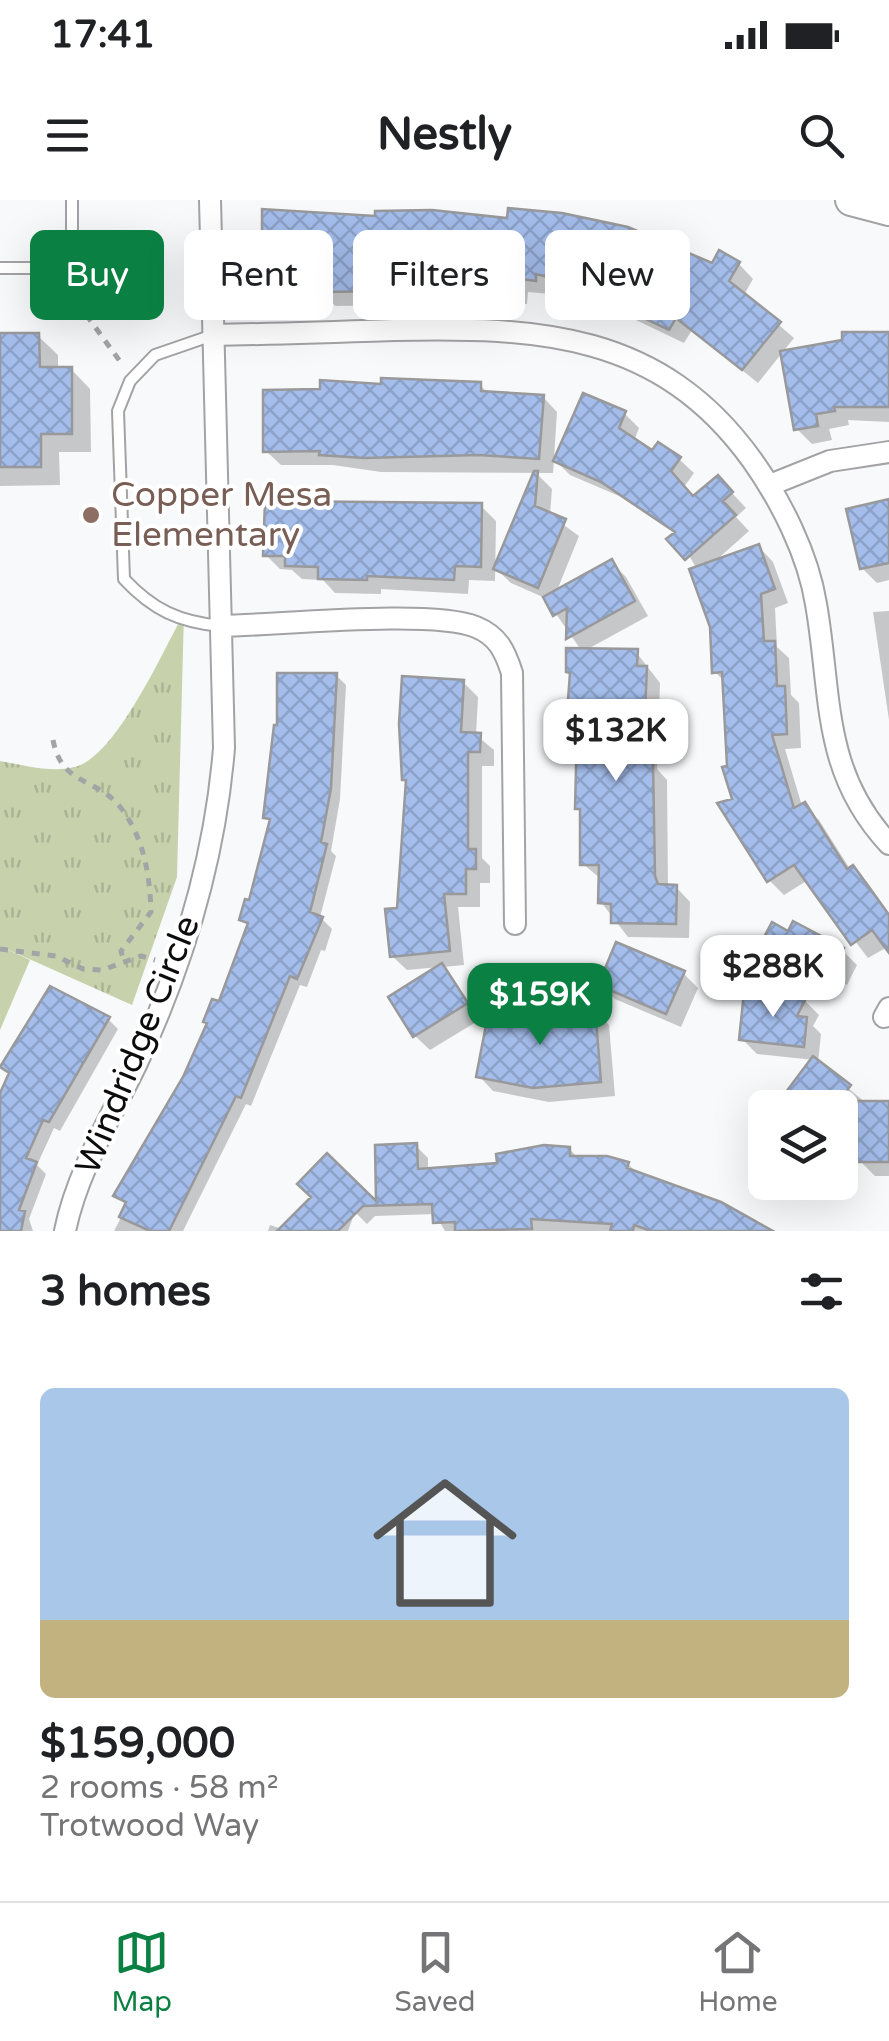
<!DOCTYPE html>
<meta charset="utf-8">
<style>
body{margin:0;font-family:"Varela Round",sans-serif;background:#f6f6f6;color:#202124;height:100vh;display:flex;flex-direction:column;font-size:38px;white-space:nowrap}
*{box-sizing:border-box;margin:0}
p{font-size:32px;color:#757577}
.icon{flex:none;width:55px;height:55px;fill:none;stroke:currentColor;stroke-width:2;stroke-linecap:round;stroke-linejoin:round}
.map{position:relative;height:1031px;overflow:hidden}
.details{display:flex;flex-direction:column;background:#fff;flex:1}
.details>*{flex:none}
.banner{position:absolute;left:30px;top:30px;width:830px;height:90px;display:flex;gap:20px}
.fabs{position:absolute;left:748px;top:890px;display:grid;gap:20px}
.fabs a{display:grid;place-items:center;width:110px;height:110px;border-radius:15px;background:#fff;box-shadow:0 10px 40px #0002;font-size:50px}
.price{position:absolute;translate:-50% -85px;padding:0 22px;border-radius:20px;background:#fff;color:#222;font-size:32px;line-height:65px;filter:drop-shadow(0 2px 5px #0008)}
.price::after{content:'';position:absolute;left:50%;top:60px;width:30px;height:22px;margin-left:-15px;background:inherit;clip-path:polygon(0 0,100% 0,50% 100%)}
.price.current{background:#0b8043;color:#fff}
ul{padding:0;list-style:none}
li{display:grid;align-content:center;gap:20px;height:530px;padding:0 40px}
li+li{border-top:2px solid #e0e0e0}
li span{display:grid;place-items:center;height:310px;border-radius:15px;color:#555}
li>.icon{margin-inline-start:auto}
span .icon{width:180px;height:180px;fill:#fffc;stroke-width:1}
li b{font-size:42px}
h2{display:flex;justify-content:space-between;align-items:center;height:120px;padding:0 40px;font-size:42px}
.pill{padding:0 35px;border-radius:15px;background:#fff;box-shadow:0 10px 40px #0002;font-size:35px;line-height:90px}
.pill.current{background:#0b8043;color:#fff}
.status{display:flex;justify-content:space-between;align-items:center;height:70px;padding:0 50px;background:#fff;direction:ltr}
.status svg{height:28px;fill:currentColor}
header{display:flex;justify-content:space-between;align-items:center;height:130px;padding:0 40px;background:#fff;font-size:45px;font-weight:700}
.dock{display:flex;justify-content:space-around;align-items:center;height:140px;border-top:2px solid #e0e0e0;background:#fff;font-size:28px;color:#757577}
.dock a{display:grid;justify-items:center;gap:5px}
.dock .current{color:#0b8043}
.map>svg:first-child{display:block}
.grass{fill:url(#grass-tufts)}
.park{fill:#c7d2ad}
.shadow{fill:#0003}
.building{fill:url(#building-cross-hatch);stroke:#99999b;stroke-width:2.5}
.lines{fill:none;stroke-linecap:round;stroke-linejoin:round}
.lane-casing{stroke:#a3a3a5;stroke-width:14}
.street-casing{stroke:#a3a3a5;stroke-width:24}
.secondary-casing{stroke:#a3a3a5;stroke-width:34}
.path{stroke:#a3a4a6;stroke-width:5;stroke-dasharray:8 8;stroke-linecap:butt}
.lane{stroke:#fff;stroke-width:10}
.street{stroke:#fff;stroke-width:20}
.secondary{stroke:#fff;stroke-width:30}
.education-dot{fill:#8d6e63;stroke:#fff;stroke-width:4}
.labels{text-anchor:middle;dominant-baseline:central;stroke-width:8;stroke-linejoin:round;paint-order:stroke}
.education-label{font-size:35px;fill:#785e54;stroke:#fff;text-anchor:start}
.street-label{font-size:35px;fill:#0c0c0d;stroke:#fff}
</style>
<div class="status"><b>17:41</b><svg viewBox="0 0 49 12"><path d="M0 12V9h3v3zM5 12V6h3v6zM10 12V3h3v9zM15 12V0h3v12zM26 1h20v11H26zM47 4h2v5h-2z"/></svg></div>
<header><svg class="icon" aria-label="menu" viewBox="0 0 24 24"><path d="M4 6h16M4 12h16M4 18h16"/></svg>Nestly<svg class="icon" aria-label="search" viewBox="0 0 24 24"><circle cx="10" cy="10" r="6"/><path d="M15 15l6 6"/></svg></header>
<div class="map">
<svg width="889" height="1031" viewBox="0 0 889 1031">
<defs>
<pattern id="grass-tufts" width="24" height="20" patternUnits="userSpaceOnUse" patternTransform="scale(2.5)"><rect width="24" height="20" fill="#c7d2ad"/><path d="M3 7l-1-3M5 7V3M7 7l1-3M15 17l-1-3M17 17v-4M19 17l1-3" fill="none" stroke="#aab394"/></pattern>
<pattern id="building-cross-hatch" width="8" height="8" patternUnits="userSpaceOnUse" patternTransform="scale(2.5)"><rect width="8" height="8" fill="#a4bdeb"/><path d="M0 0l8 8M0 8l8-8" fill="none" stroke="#8ca1c8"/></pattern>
</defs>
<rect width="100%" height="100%" fill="#f8f9fb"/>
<path class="grass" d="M184,413L177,677L132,805L0,746V561C24,565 53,574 78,566C118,552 163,451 184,413Z"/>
<path class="park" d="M0,746L30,760L0,830Z"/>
<path class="shadow" d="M264,63L739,64L753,79L744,95L794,138L758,183L692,130L684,143L617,111L607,101L551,87L550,94L528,92L527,104L409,94V105L335,106L321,88H300L290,78H279Z
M889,132V222L848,220L849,225L829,229L832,240L812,244L797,229Z
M0,136H38L58,155V169H71L90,189L91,252H59L60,285L0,286Z
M480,185L489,194L543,197L557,212L553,273L381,272L333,265H281L266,251L383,186Z
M624,213L639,228L634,241L653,254L679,259L694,273L684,287L694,299L718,278L746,308L736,317L749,331L713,363L759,347L773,362L788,403L775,408L777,447L789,458L791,495L799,503L801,548L785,549L802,606L819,620L850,669L867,682L889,713V746L868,758L808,680L784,695L769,680L735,600L725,482L715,472L712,427L697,369L676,334L619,296L570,275L556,261Z
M536,273L552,289L550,315L579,336L556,393L611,362L626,377L648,416L586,450L636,452L660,483L657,569L667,580L668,687H676L690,702L689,738L628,737L601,702V679L583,664L579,536L568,525L573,476L568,471L581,450L545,398L511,383L496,369Z
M889,302V380L877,383L862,368Z
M481,306L496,321L495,381L469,380L468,394L381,389V394L335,393L323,380L302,379L292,370L280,369L266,355Z
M889,411V520L873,412Z
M336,475L346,485L340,599L331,651L336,656L320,717L332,729L325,751L321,750L307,787L300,785L251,906L246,904L183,1031H114L127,1006L116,995L185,879L220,804L250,727L242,719L251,703L272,623L265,617Z
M463,482L478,497L476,535L494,550V566H482V658L490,666V683H480V707H458L464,765L443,767L481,819L430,850L415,836L440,767L407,770L392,756L408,583L404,579Z
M789,734L842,750L857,765L847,785L838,780L827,800L772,770L757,756Z
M683,773L698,788L681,827L615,799L601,784Z
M747,795L805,801L819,815L813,826L821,834L818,863L866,903H889V976H875L860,961L859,907L840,933V908H784L814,860L757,854L742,839Z
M594,810L609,825L615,896L549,902L493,891L479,876L536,815Z
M108,819L118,829L60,931L54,928L37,965L46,974L29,1019L33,1031H0V900L11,875L3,868Z
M416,946L428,958V970L500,965L569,949L579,958L628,964L639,975L763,1031H445L435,1014L375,1016L367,1024L355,1012L348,1031H268L270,1025L282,1029L314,997L327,956L379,1007L378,947Z"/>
<path class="building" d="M508,8L562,13L628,27L712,63L719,50L740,62L729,81L781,122L742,170L676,118L669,130L599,97L602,90L536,74V81L514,78L513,90L396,80L395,91L318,92V75L282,74V64H262V9L375,16V11L432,10L507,18Z
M842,132H889V207H834L835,211L816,214L818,226L794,230L780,151L842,140Z
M0,133H39L40,167H72V234H41V267H0Z
M381,178L481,182V191L544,195L539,259L479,255L364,258L319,255L320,251L263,252V190L320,189V180L381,184Z
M583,193L626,211L619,228L652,250L658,242L681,257L671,271L693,296L718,275L733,292L723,301L736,315L685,360L666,339L675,332L601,282L553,261Z
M534,271H538L535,306L566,319L538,388L493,369Z
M889,299V363L860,369L846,309Z
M265,301L482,303L481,367L455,366L454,380L367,376V380L318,379V367L285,366V356H263Z
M759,344L775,389L761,394L764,441H775L777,486H785L787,534L772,535L794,608L805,602L847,669L853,665L889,715V753L872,730L851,745L794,665L767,682L717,603L732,599L722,567L727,566L722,472L712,473L710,427L689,369Z
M612,359L635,401L566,439L567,408L553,416L543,397Z
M566,448L638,449L637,466H647L643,562H653L655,676L658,684L677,685L676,724L611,723V704L598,703L599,665H580V609H575L577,527L566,526L570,473L566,472Z
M277,473H337L331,588L321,642L327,644L310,712L323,717L297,779L290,776L241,898L236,896L169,1031H150L119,1017L126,1002L113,996L183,877L207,823L203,822L212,799L219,801L248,723L239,720L245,699L249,700L270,619L263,618L274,525H277Z
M402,476L464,480L461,532L481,533L480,552H468V649H476V669H466V694H444L450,751L390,757L385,709L397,708L406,580H402L399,524Z
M793,721L844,748L831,772L822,767L812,787L754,756L772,722L788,731Z
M616,742L685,771L666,814L598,785Z
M442,763L468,803L413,837L388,797Z
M50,786L110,817L49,922L43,920L26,958L37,962L19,1010L25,1011L21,1031H0V893L9,873L0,867Z
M744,792L806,798L797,816L807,817L804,847L739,840Z
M490,804L536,813L595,807L601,882L533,888L476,877Z
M813,856L851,885L834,908H774Z
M857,901H889V962H857Z
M417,943L418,969L497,963L496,954L544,945L570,947V956H607L629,962L627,968L721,1002L773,1031H651L634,1025L633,1031H610L612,1024L531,1019L532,1029L455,1031V1022L433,1023L432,1004L363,1006L338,1031H277L311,997L297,984L327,953L376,1001L375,945Z"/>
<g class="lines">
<defs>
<path id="lane" d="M0,68H35L61,56L72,31V0
M213,135L155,155L130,181L118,211L124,379C153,410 179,422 221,426"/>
<path id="street" d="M213,135C273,134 334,132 394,130C538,127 660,132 752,260C781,301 808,354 816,404C832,495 821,571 889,644
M770,285L830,261L889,252
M222,426C277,425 432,409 476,427C498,436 505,451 512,473L515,724
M884,817L889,808
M65,1031C77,972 111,917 137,863C184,762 215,659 224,548L210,0"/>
<path id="secondary" d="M851,0L889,10"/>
</defs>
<use href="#lane" class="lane-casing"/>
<use href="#street" class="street-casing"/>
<use href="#secondary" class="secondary-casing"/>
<path class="path" d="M58,76L122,164
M53,540C62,587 96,576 121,608C144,638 150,676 151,712L121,751L123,759
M0,749L56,756L83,769L102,770L141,756L155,760"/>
<use href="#lane" class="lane"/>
<use href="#street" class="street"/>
<use href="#secondary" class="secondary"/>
</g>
<circle class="education-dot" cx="91" cy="315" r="10"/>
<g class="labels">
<g class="education-label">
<text x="111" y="295">Copper Mesa<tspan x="111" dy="40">Elementary</tspan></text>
</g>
<g class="street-label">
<text transform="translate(138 845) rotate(-68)">Windridge Circle</text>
</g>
</g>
</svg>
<div class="fabs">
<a><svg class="icon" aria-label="layers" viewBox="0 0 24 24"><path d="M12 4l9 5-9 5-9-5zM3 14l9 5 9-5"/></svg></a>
</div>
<b class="price" style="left:616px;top:584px">$132K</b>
<b class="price" style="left:773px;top:820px">$288K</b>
<b class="price current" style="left:540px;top:848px">$159K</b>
<div class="banner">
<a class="pill current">Buy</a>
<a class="pill">Rent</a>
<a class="pill">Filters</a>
<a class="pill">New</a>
</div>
</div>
<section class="details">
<h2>3 homes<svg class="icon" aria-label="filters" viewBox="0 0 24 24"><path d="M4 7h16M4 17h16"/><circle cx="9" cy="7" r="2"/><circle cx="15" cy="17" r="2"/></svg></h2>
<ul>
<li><span style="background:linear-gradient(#a9c7e8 75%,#c2b280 0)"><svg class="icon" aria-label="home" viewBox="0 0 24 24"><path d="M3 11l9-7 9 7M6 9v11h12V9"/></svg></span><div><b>$159,000</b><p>2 rooms · 58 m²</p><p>Trotwood Way</p></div></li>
</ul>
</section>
<nav class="dock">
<a class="current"><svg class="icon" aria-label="map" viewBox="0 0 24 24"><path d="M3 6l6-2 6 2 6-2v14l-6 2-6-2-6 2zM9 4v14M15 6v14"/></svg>Map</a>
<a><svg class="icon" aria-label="saved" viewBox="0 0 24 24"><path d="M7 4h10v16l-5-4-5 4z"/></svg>Saved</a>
<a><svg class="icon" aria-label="home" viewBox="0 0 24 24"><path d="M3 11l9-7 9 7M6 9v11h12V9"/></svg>Home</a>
</nav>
